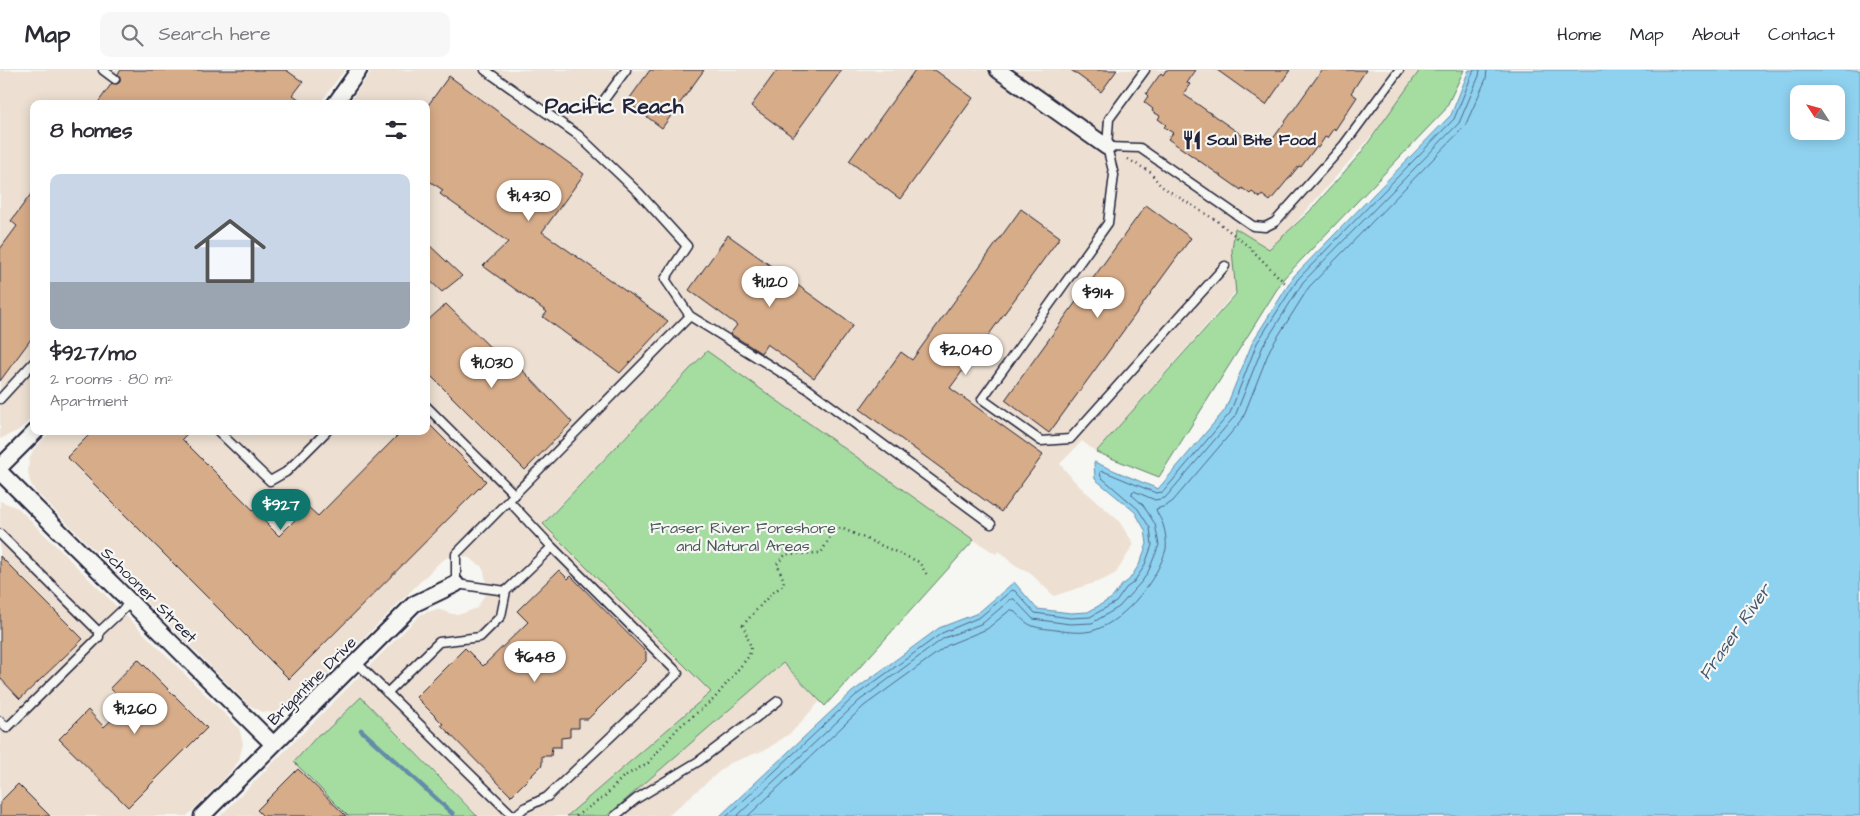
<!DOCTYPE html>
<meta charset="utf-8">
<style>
body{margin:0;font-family:"Architects Daughter",sans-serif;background:#f7f7f7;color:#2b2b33;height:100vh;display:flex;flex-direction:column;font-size:19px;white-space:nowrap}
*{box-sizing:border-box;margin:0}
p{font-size:16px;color:#7c7c81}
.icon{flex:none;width:28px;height:28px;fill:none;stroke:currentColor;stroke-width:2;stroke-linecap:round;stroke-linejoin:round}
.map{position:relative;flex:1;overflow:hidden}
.panel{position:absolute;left:30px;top:30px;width:400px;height:335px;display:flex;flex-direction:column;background:#fff;border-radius:10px;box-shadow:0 2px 12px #0003}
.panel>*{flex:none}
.needle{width:32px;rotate:306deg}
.tools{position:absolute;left:1790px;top:15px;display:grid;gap:10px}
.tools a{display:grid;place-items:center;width:55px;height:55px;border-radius:10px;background:#fff;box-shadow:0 2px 12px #0003;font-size:25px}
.price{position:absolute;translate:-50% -42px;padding:0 11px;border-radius:18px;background:#fff;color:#222;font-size:16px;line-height:32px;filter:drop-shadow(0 1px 2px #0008)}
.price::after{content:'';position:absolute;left:50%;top:30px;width:15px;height:11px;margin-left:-8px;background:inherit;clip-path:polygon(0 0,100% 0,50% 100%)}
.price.current{background:#0f766e;color:#fff}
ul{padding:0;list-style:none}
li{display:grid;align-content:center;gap:10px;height:265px;padding:0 20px}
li+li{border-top:1px solid #e1e1e2}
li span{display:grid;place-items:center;height:155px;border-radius:10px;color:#555}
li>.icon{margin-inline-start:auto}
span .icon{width:90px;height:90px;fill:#fffc;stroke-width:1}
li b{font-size:21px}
h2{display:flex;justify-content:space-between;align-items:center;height:60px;padding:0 20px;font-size:21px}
header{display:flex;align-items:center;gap:30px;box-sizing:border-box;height:70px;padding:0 25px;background:#fff;border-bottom:1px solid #e1e1e2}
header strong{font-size:24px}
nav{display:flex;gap:28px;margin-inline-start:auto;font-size:18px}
.search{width:350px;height:45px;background:#f7f7f7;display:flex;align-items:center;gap:12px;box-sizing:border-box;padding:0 18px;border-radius:10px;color:#7c7c81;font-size:19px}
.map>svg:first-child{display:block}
.built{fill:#ede0d2}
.green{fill:#a5dca0;stroke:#647f6e}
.water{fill:#8fd2f0;stroke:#638ca8;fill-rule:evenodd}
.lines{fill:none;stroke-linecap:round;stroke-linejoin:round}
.shore{stroke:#4e6883;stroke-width:1}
.stream{stroke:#638ca8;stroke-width:4.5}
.building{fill:#d7ac89;stroke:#22223b}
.lane-casing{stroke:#22223b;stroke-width:11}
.street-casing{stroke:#22223b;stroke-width:19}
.path{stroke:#22223b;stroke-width:2.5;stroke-dasharray:1 4;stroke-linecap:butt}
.lane{stroke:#f6f6f2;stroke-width:8}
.street{stroke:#f6f6f2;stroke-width:15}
.labels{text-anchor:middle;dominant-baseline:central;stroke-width:4.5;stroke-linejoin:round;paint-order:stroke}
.poi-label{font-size:16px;font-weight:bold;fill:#22223b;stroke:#f6f6f2;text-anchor:start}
.park-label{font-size:16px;fill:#495a59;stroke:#f6f6f2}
.street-label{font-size:16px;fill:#22223b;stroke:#f6f6f2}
.water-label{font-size:18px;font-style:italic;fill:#435771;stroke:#f6f6f2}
.district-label{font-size:21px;font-weight:bold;fill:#22223b;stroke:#f6f6f2}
</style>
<header>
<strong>Map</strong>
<div class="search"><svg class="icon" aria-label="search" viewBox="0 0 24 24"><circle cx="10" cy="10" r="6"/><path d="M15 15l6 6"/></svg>Search here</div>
<nav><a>Home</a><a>Map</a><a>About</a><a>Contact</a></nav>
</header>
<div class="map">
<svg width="1860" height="746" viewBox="0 0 1860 746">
<rect width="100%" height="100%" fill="#f6f6f2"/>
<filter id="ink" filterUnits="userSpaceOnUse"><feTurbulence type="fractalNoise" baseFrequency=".02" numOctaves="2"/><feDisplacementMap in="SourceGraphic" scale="10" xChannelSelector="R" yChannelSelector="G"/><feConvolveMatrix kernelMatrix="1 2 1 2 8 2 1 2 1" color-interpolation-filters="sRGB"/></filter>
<g filter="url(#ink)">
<path class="built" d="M0,0H345L319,34H34V346L19,360L0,369Z
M372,0H1429L1096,382L1082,371L1060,394L1078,415L1118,450L1134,474L1116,503L1103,510L1054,526L1028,501L1017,497L999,481L996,484L974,470L707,281L543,453L711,622L567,746H478L361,627L326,661L319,664L294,692L348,746H220L421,544L437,539L452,544H461L477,538L487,521V514L484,502L481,496L469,488L462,486L448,487L440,492L294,638L281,643L262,642L249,635L35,421L30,412L28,401L29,390L33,380L51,361H426V34H348Z
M0,431L18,438L239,658L243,673L239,691L226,707L187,746H0Z
M783,593L820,631L792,662L767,679L728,694L668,746H607Z"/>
<path class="green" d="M1420,0H1464L1445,40L1284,208L1159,407L1096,382L1236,224L1232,180L1235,158L1269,179L1309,142L1360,84Z
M707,281L974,470L825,636L783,593L607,746H567L711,622L543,454Z
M361,627L477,746H478H348L294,692L319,664L326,661Z"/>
<path class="water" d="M1469,0H1860V746H720L852,622L939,558L978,543L1014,512L1037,539L1071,543L1088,542L1112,528L1122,515L1129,510L1139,495L1147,474L1145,460L1135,442L1095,409L1094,392L1158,419L1225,340L1253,271L1294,206L1451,45ZM1799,24H1836V61H1799Z"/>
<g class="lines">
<path class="shore" d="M727,746L855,626L942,563L980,547L1012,520L1015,521L1035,543L1070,548L1090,547L1116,532L1126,518L1133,513L1144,497L1152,475L1150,458L1138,439L1101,407L1100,402L1103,401L1156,423L1163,422L1230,343L1257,273L1298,209L1454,49L1474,0
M737,746L859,631L944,568L983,553L1011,529H1014L1033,549L1070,554L1092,553L1119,537L1143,510L1149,500L1159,475L1155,454L1143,435L1132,425V422L1134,421L1155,430L1165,428L1235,346L1263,276L1303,212L1459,53L1479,6L1480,0
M748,746L864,636L948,575L987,559L1010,540H1013C1030,558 1032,557 1056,560C1068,562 1083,564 1095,560C1125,550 1158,509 1166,479C1167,471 1165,459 1162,452C1160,447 1157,444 1156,439L1166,436L1173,431L1242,350L1270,279L1309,217L1465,56L1486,9L1487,0"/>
<path class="stream" d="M361,660L453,744"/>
</g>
<path class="building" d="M121,0H286L303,12L293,25L306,34H97L112,13L117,14L120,12V7L118,4Z
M650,0H704L662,58L627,32Z
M777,0H842L793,67L751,36Z
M915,0H935L973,28L900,129L849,91Z
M1071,0H1117L1101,22Z
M1166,0H1196L1187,13L1190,14L1183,24L1253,73L1272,70L1322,0H1366L1351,23L1357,27L1335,60L1334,58L1327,68L1325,67L1318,78L1316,77L1301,97L1299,96L1270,131L1262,125L1260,128L1252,122L1250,124L1242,118L1241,120L1168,69L1173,63L1164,57L1166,55L1158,49L1160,46L1152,41L1153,39L1144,32L1148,26L1146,24L1161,3L1163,5Z
M1217,0H1290L1266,35Z
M449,6L584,104L542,162L668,251L620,303L543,247L547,242L483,196L508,172L440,124L443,120L426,109V38Z
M34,120V265L0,311V179L17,156L11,151Z
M1146,135L1191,168L1049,363L1005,330Z
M1021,139L1060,167L950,318L1043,385L1001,442L860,339L901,282L912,290Z
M728,165L853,255L814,308L767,274L761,283L734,266L730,264L737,255L689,220Z
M426,172L462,206L442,222L426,207Z
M446,234L501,288L506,283L572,352L525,400L426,301V252Z
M426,351L486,411L289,609L67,387L93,361H190L182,369L279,466L308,437L318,446L402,361H426Z
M0,486L83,569L20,629L0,608Z
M559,500L568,509L571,506L646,582V591L588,649H579V658H570V667L561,668V677H552L551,686H542V695L511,726L441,655L443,654L416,627L465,578L483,596L528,552L517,541Z
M138,589L207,658L128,737L59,669L88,640L104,657L127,635L110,618Z
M298,699L346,746H263L257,740Z
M18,714L50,746H0V732Z"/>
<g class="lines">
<defs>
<path id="lane" d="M103,0L115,9
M485,0L578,65L639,123L687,176L665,209L690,246
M1145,0L1109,49L1107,77L1114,105L1108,153L982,329L1041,371L1070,369L1225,196
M601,34L626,0
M1107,77L1140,78L1253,156L1265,157L1275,152L1343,76L1399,0
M0,329L34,292
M426,336L515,425
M218,361L270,411L286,402L327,361
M0,464L99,562
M506,521L456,514V484L690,246L808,319L991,454
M356,592L513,746
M387,623L439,572L480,567L501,546L506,521L552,477L509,431
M0,651L7,658L99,567V562L131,532
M515,746L524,738L547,727L678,603L552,477
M615,746L636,729L699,691L778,631"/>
<path id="street" d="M998,0L1107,77
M335,34L359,0
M0,397L36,361
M0,402L273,674
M202,746L414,534L456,514"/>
</defs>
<use href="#lane" class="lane-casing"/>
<use href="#street" class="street-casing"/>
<path class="path" d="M1128,89L1150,102L1161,116L1217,151L1249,177L1286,214
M576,746L604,727L623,707L648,693L679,657L714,629L749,586L751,577L743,555L769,526L783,515L784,511L777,494L786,484L821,483L834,460L841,458L919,492L927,505"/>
<use href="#lane" class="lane"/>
<use href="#street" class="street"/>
</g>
</g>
<defs>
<symbol id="restaurant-bare" viewBox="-9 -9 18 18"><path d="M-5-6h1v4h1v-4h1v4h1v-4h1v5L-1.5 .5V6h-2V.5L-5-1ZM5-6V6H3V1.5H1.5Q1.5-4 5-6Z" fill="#22223b" stroke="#f6f6f2" stroke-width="2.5" paint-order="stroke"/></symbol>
</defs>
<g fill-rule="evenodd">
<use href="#restaurant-bare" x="1178" y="56" width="28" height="28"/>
</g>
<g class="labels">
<g class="poi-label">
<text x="1207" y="70">Soul Bite Food</text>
</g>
<g class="park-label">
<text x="743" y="458">Fraser River Foreshore<tspan x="743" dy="18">and Natural Areas</tspan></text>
</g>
<g class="street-label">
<text transform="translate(149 525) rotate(45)">Schooner Street</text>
<text transform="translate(312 611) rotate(-45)">Brigantine Drive</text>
</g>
<g class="water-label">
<text transform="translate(1735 562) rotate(-55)">Fraser River</text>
</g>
<g class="district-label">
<text x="614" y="36">Pacific Reach</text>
</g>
</g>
</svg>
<div class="tools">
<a><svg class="needle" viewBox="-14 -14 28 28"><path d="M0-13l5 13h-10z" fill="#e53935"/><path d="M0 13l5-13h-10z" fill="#7c7c81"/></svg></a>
</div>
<b class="price" style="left:529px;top:152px">$1,430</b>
<b class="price" style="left:770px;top:238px">$1,120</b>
<b class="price" style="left:1098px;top:249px">$914</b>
<b class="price" style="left:966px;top:306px">$2,040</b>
<b class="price" style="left:492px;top:319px">$1,030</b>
<b class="price current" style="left:281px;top:461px">$927</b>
<b class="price" style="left:535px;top:613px">$648</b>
<b class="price" style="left:135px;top:665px">$1,260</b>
<section class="panel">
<h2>8 homes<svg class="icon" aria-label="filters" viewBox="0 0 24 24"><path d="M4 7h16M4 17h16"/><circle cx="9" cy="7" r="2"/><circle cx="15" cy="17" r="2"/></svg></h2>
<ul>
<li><span style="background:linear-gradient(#c9d6e8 70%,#9aa5b1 0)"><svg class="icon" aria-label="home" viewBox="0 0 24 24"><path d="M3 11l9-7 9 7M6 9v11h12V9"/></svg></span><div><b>$927/mo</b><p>2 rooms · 80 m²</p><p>Apartment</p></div></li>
</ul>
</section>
</div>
